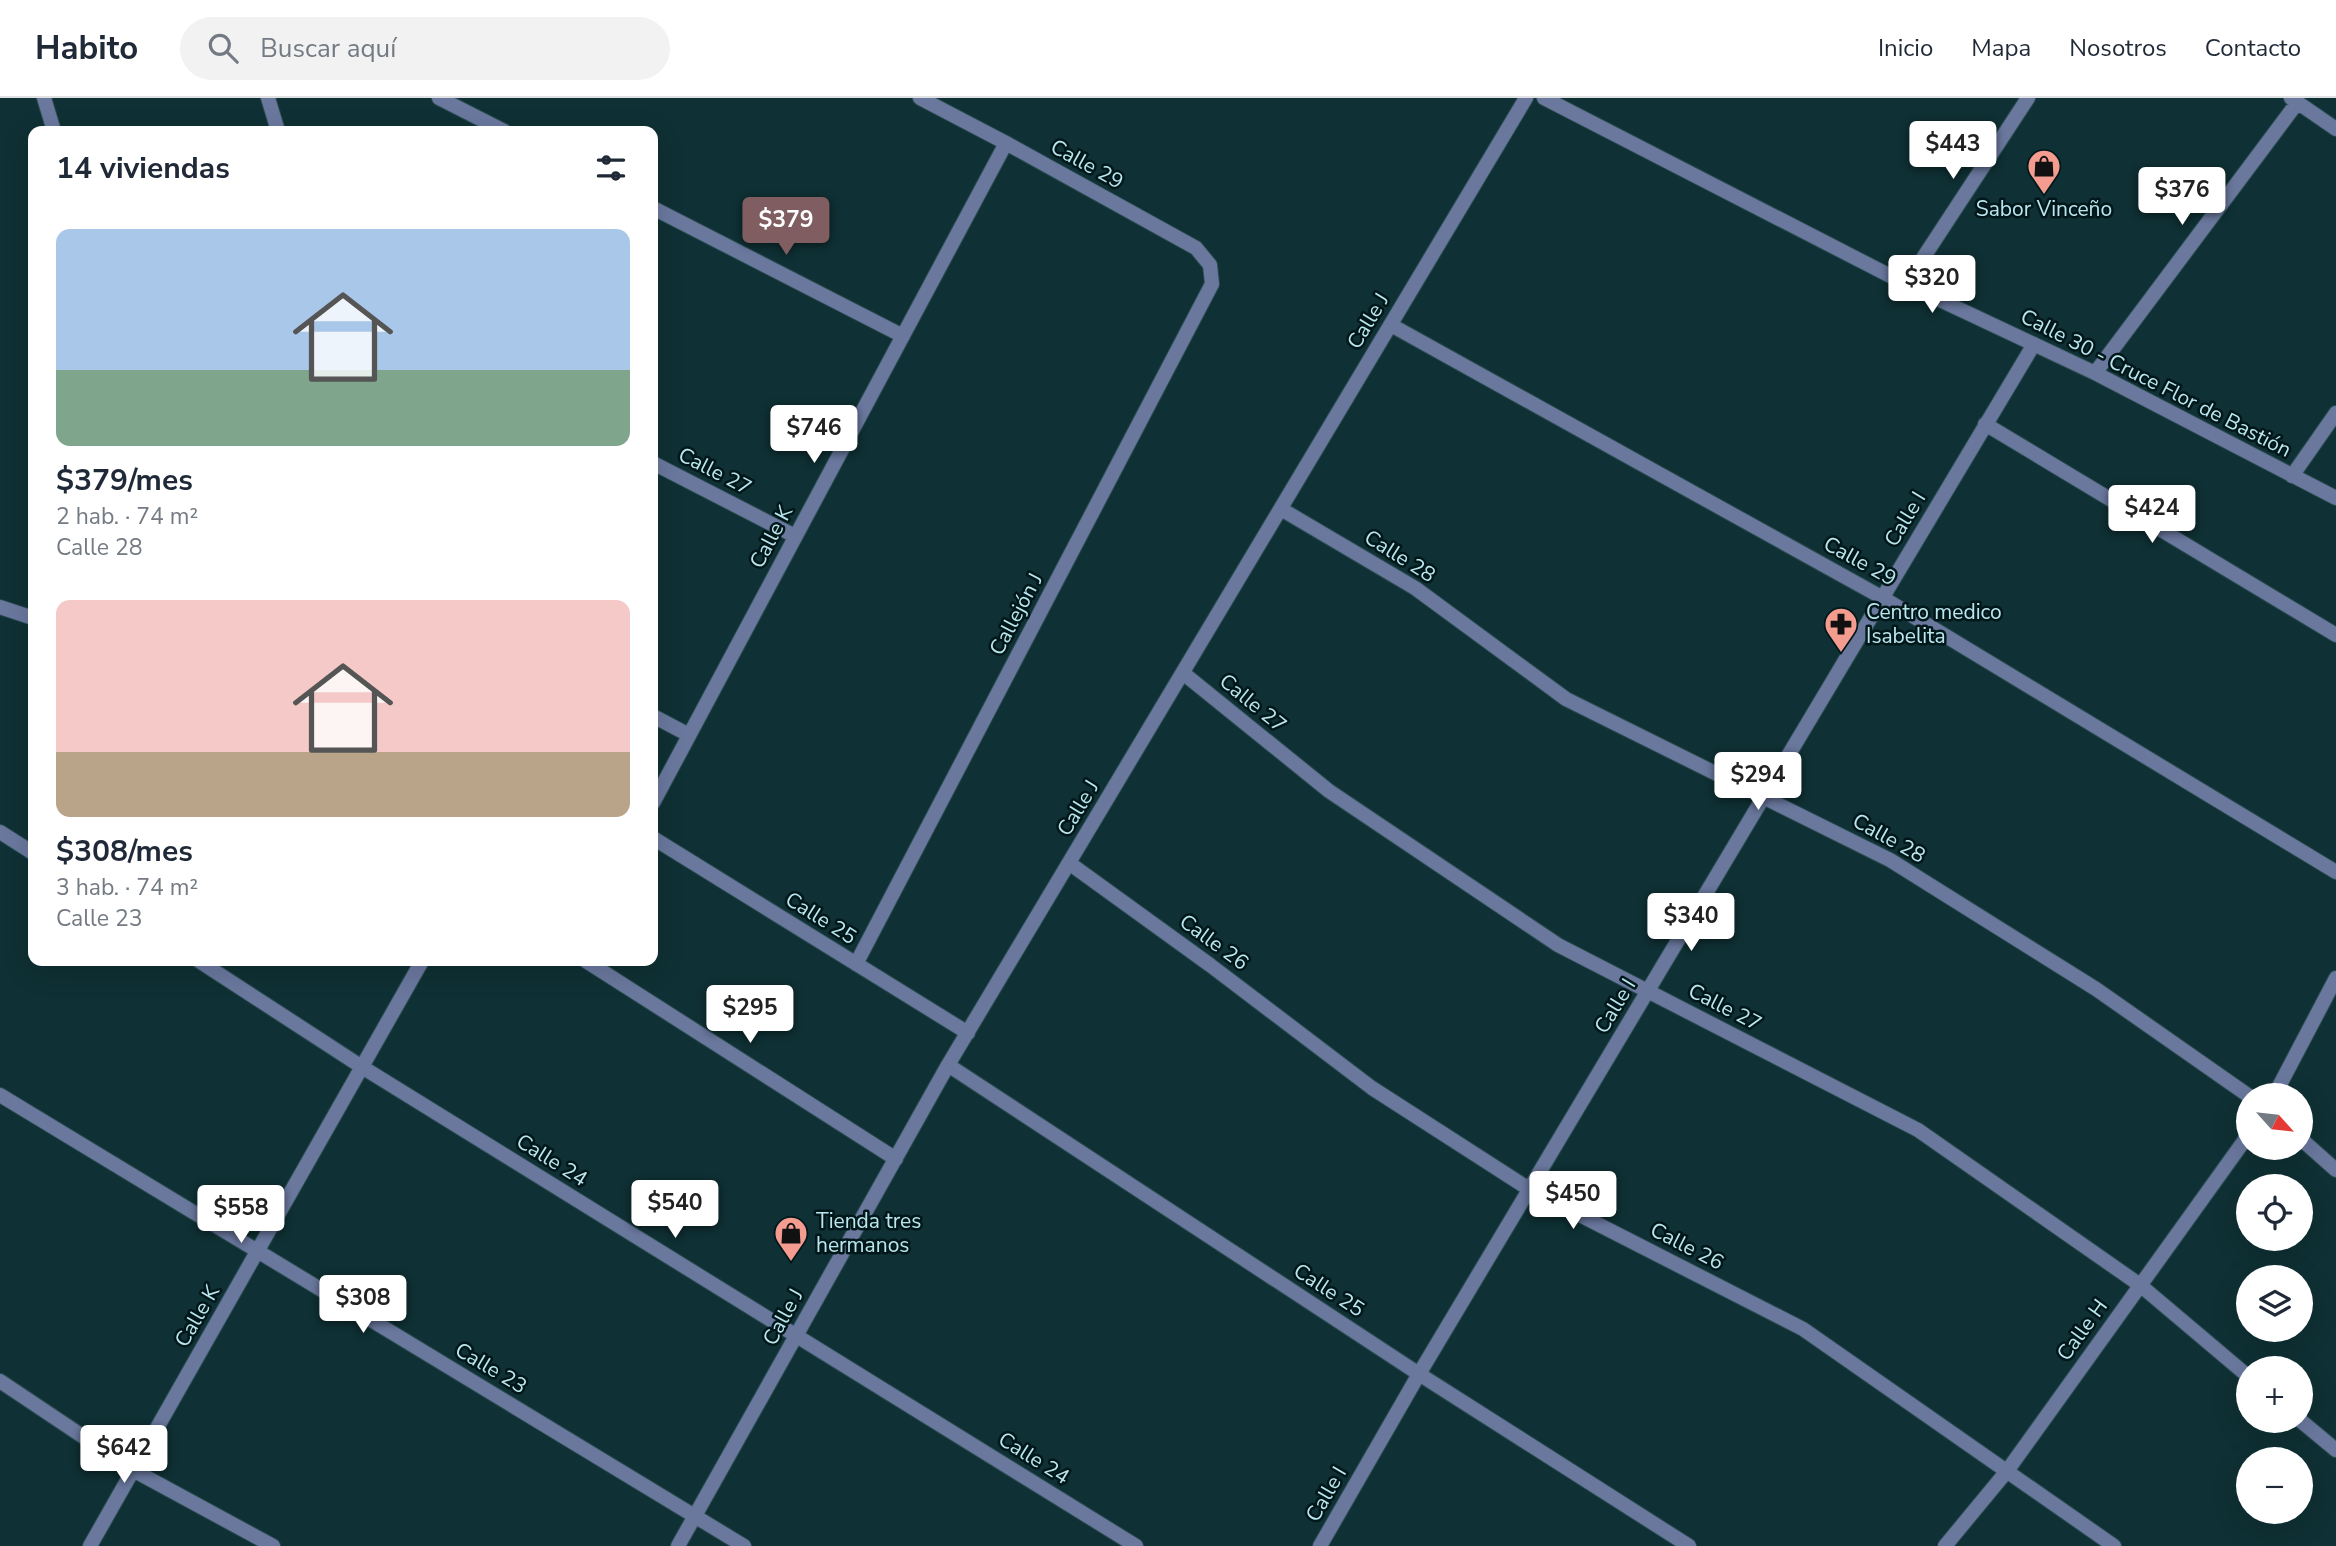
<!DOCTYPE html>
<html lang="es">
<meta charset="utf-8">
<style>
body{margin:0;font-family:"Nunito Sans",sans-serif;background:#f2f2f3;color:#1f2937;height:100vh;display:flex;flex-direction:column;font-size:26px;white-space:nowrap}
*{box-sizing:border-box;margin:0}
p{font-size:23px;color:#747a83}
.icon{flex:none;width:38px;height:38px;fill:none;stroke:currentColor;stroke-width:2;stroke-linecap:round;stroke-linejoin:round}
.map{position:relative;flex:1;overflow:hidden}
.panel{position:absolute;left:28px;top:28px;width:630px;height:840px;display:flex;flex-direction:column;background:#fff;border-radius:14px;box-shadow:0 7px 28px #0002}
.panel>*{flex:none}
.needle{width:46px;rotate:117deg}
.fabs{position:absolute;left:2236px;top:985px;display:grid;gap:14px}
.fabs a{display:grid;place-items:center;width:77px;height:77px;border-radius:50%;background:#fff;box-shadow:0 7px 28px #0002;font-size:35px}
.price{position:absolute;translate:-50% -60px;padding:0 16px;border-radius:7px;background:#fff;color:#222;font-size:23px;line-height:46px;filter:drop-shadow(0 2px 4px #0008)}
.price::after{content:'';position:absolute;left:50%;top:42px;width:21px;height:16px;margin-left:-10px;background:inherit;clip-path:polygon(0 0,100% 0,50% 100%)}
.price.selected{background:#7f5d60;color:#fff}
ul{padding:0;list-style:none}
li{display:grid;align-content:center;gap:14px;height:371px;padding:0 28px}
li span{display:grid;place-items:center;height:217px;border-radius:14px;color:#555}
li>.icon{margin-inline-start:auto}
span .icon{width:126px;height:126px;fill:#fffc;stroke-width:1}
li b{font-size:30px}
h2{display:flex;justify-content:space-between;align-items:center;height:84px;padding:0 28px;font-size:30px}
header{display:flex;align-items:center;gap:42px;box-sizing:border-box;height:98px;padding:0 35px;background:#fff;border-bottom:2px solid #e0e1e3}
header strong{font-size:33px}
nav{display:flex;gap:38px;margin-inline-start:auto;font-size:24px}
.search{width:490px;height:63px;background:#f2f2f3;display:flex;align-items:center;gap:18px;box-sizing:border-box;padding:0 24px;border-radius:38px;color:#747a83;font-size:26px}
.map>svg:first-child{display:block}
.lines{fill:none;stroke-linecap:round;stroke-linejoin:round}
.minor-casing{stroke:#2a4d52;stroke-width:16}
.minor{stroke:#6a789e;stroke-width:14}
.labels{text-anchor:middle;dominant-baseline:central;stroke-width:5;stroke-linejoin:round;paint-order:stroke}
.street-label{font-size:21px;fill:#bae7ef;stroke:#02171a}
.poi-label{font-size:21px;fill:#bae7ef;stroke:#02171a;text-anchor:start}
</style>
<header>
<strong>Habito</strong>
<div class="search"><svg class="icon" aria-label="search" viewBox="0 0 24 24"><circle cx="10" cy="10" r="6"/><path d="M15 15l6 6"/></svg>Buscar aquí</div>
<nav><a>Inicio</a><a>Mapa</a><a>Nosotros</a><a>Contacto</a></nav>
</header>
<div class="map">
<svg width="2336" height="1448" viewBox="0 0 2336 1448">
<rect width="100%" height="100%" fill="#0f3034"/>
<g class="lines">
<defs>
<path id="minor" d="M44,0L54,33
M268,0L278,33
M439,0L504,33
M1544,0L1906,186L2095,275L2336,400
M2291,0L2336,31
M653,110L903,238
M1906,186L2028,0
M1391,227L1883,500L2336,774
M2095,275L2297,5
M1985,326L2336,537
M653,365L795,438
M2292,378L2336,315
M1281,411L1415,490L1566,601L1890,762L2096,891L2249,998
M0,509L33,520
M1183,575L1329,693L1558,847L1918,1032L2140,1187L2249,1279
M653,618L689,637
M653,705L1006,45
M0,734L33,755
M653,740L968,935
M1069,765L1210,867L1372,990L1529,1091L1803,1231L2114,1448
M199,863L362,969L1136,1448
M586,863L896,1061
M856,866L1212,186L1210,167L1196,150L1006,45L920,0
M948,967L1419,1276L1689,1448
M0,997L744,1448
M2274,998L2336,880
M2301,1041L2336,1072
M0,1283L133,1372L273,1448
M2301,1323L2336,1352
M90,1448L422,863
M678,1448L948,967L1526,0
M1320,1448L1419,1276L2034,246
M1945,1448L2007,1373L2249,1036"/>
</defs>
<use href="#minor" class="minor-casing"/>
<use href="#minor" class="minor"/>
</g>
<defs>
<symbol id="shop-pin" viewBox="-11 -11 22 30"><path d="M0 17L-7.5 6A9.5 9.5 0 1 1 7.5 6Z" fill="#f59c91" stroke="#02171a"/><path d="M-5-2.5h2.3a2.7 3.5 0 0 1 5.4 0H5L5.5 6h-11ZM-1.5-2.5h3a1.5 2.3 0 0 0-3 0Z" fill="#111"/></symbol>
<symbol id="pharmacy-pin" viewBox="-11 -11 22 30"><path d="M0 17L-7.5 6A9.5 9.5 0 1 1 7.5 6Z" fill="#f59c91" stroke="#02171a"/><path d="M-2-6h4v4h4v4h-4v4h-4v-4h-4v-4h4Z" fill="#111"/></symbol>
</defs>
<g fill-rule="evenodd">
<use href="#shop-pin" x="2025" y="49" width="38" height="52"/>
<use href="#pharmacy-pin" x="1822" y="507" width="38" height="52"/>
<use href="#shop-pin" x="772" y="1116" width="38" height="52"/>
</g>
<g class="labels">
<g class="street-label">
<text transform="translate(1087 66) rotate(29)">Calle 29</text>
<text transform="translate(1368 223) rotate(-59)">Calle J</text>
<text transform="translate(2156 285) rotate(27)">Calle 30 - Cruce Flor de Bastión</text>
<text transform="translate(715 373) rotate(27)">Calle 27</text>
<text transform="translate(1905 421) rotate(-59)">Calle I</text>
<text transform="translate(771 439) rotate(-62)">Calle K</text>
<text transform="translate(1400 458) rotate(32)">Calle 28</text>
<text transform="translate(1860 463) rotate(29)">Calle 29</text>
<text transform="translate(1016 516) rotate(-62)">Callejón J</text>
<text transform="translate(1253 605) rotate(39)">Calle 27</text>
<text transform="translate(1078 710) rotate(-59)">Calle J</text>
<text transform="translate(1889 740) rotate(29)">Calle 28</text>
<text transform="translate(821 820) rotate(32)">Calle 25</text>
<text transform="translate(1214 844) rotate(36)">Calle 26</text>
<text transform="translate(1615 908) rotate(-59)">Calle I</text>
<text transform="translate(1725 909) rotate(27)">Calle 27</text>
<text transform="translate(552 1062) rotate(32)">Calle 24</text>
<text transform="translate(1687 1148) rotate(27)">Calle 26</text>
<text transform="translate(1329 1192) rotate(33)">Calle 25</text>
<text transform="translate(197 1218) rotate(-60)">Calle K</text>
<text transform="translate(783 1219) rotate(-61)">Calle J</text>
<text transform="translate(2082 1232) rotate(-54)">Calle H</text>
<text transform="translate(491 1270) rotate(31)">Calle 23</text>
<text transform="translate(1034 1360) rotate(32)">Calle 24</text>
<text transform="translate(1326 1396) rotate(-60)">Calle I</text>
</g>
<g class="poi-label">
<text x="2044" y="111" text-anchor="middle">Sabor Vinceño</text>
<text x="1866" y="514">Centro medico<tspan x="1866" dy="24">Isabelita</tspan></text>
<text x="816" y="1123">Tienda tres<tspan x="816" dy="24">hermanos</tspan></text>
</g>
</g>
</svg>
<div class="fabs">
<a><svg class="needle" viewBox="-14 -14 28 28"><path d="M0-13l5 13h-10z" fill="#e53935"/><path d="M0 13l5-13h-10z" fill="#747a83"/></svg></a>
<a><svg class="icon" aria-label="locate" viewBox="0 0 24 24"><circle cx="12" cy="12" r="6"/><path d="M12 2v4M12 18v4M2 12h4M18 12h4"/></svg></a>
<a><svg class="icon" aria-label="layers" viewBox="0 0 24 24"><path d="M12 4l9 5-9 5-9-5zM3 14l9 5 9-5"/></svg></a>
<a>+</a>
<a>−</a>
</div>
<b class="price" style="left:1953px;top:83px">$443</b>
<b class="price" style="left:2182px;top:129px">$376</b>
<b class="price selected" style="left:786px;top:159px">$379</b>
<b class="price" style="left:1932px;top:217px">$320</b>
<b class="price" style="left:814px;top:367px">$746</b>
<b class="price" style="left:2152px;top:447px">$424</b>
<b class="price" style="left:1758px;top:714px">$294</b>
<b class="price" style="left:1691px;top:855px">$340</b>
<b class="price" style="left:750px;top:947px">$295</b>
<b class="price" style="left:1573px;top:1133px">$450</b>
<b class="price" style="left:675px;top:1142px">$540</b>
<b class="price" style="left:241px;top:1147px">$558</b>
<b class="price" style="left:363px;top:1237px">$308</b>
<b class="price" style="left:124px;top:1387px">$642</b>
<section class="panel">
<h2>14 viviendas<svg class="icon" aria-label="filters" viewBox="0 0 24 24"><path d="M4 7h16M4 17h16"/><circle cx="9" cy="7" r="2"/><circle cx="15" cy="17" r="2"/></svg></h2>
<ul>
<li><span style="background:linear-gradient(#a9c7e8 65%,#7fa58c 0)"><svg class="icon" aria-label="home" viewBox="0 0 24 24"><path d="M3 11l9-7 9 7M6 9v11h12V9"/></svg></span><div><b>$379/mes</b><p>2 hab. · 74 m²</p><p>Calle 28</p></div></li>
<li><span style="background:linear-gradient(#f6c9c9 70%,#b9a48a 0)"><svg class="icon" aria-label="home" viewBox="0 0 24 24"><path d="M3 11l9-7 9 7M6 9v11h12V9"/></svg></span><div><b>$308/mes</b><p>3 hab. · 74 m²</p><p>Calle 23</p></div></li>
</ul>
</section>
</div>
